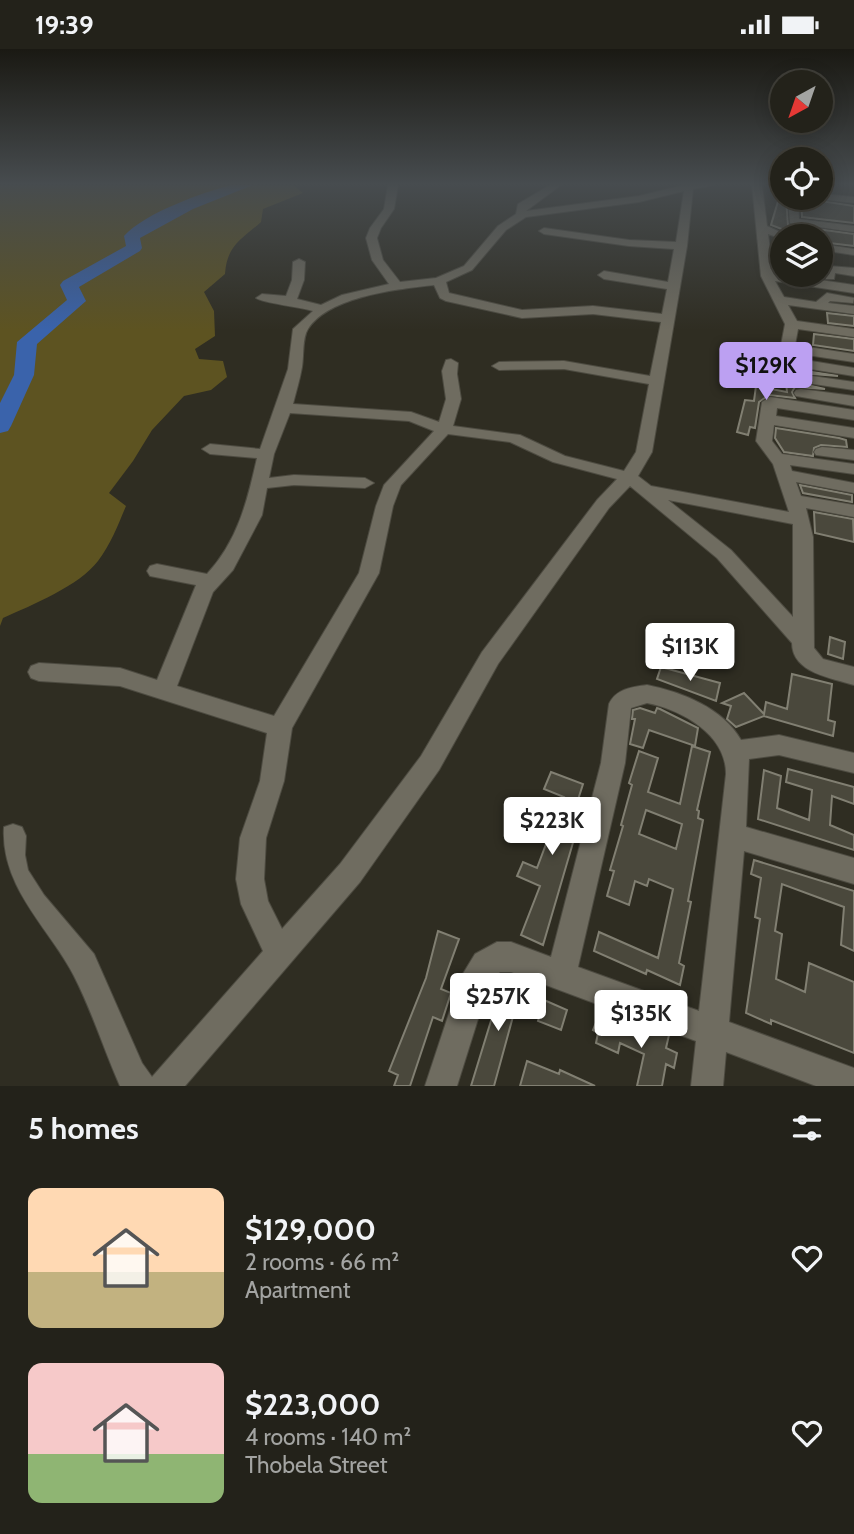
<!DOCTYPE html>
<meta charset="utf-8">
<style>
body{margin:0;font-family:Cabin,sans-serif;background:#2f2f27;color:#f1f3f6;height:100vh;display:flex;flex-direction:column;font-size:26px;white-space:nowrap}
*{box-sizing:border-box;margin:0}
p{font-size:23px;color:#a3a4a2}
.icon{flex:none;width:38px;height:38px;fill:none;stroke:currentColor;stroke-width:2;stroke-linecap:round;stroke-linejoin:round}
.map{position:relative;height:1037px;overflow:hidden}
.panel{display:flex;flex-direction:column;background:#23221a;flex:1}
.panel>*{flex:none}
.needle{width:46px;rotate:220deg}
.buttons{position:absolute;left:770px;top:21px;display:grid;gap:14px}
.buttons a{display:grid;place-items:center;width:63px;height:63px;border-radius:50%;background:#23221a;box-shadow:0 4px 18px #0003,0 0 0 2px #403f39;font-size:35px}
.price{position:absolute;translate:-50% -60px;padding:0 16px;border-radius:7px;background:#fff;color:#222;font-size:23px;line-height:46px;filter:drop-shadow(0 2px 4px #0008)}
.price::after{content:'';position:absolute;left:50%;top:42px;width:21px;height:16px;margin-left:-10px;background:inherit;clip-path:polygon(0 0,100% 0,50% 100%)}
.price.selected{background:#bca0f2;color:#111}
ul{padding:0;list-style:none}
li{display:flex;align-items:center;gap:21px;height:175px;padding:0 28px}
li span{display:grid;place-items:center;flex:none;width:196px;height:140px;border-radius:14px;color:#555}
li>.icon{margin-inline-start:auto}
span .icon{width:84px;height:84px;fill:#fffc;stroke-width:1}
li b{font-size:30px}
h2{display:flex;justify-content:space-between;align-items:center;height:84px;padding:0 28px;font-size:30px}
.status{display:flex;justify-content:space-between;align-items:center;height:49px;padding:0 35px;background:#23221a;direction:ltr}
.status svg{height:19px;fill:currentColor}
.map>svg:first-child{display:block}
.green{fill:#5d5321}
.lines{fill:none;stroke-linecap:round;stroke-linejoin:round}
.river{fill:#3a63ab;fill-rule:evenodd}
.building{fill:#4a483c;stroke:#817f72;stroke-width:2;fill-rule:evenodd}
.street-casing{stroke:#4d4b41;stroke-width:2}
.street{fill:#6f6c60;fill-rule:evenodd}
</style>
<div class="status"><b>19:39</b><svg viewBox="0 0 49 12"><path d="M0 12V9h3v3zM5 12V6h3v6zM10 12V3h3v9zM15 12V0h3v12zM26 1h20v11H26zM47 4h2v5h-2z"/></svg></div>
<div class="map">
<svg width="854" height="1037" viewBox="0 0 854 1037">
<rect width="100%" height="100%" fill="#2f2d22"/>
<path class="green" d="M0,136H293L303,144L263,160L261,173C241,191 227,196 225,225L204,243L214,262L215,287L195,300L199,310L223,312L227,328L211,341L184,347L152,381L133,412L109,444L126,457C118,476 111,495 98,512C79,537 32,556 3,569L0,577Z"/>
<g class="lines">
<path class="river" d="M231,136H253L193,160L140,189L142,199L140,202L79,238L86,252L37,295L34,326L11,377L8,382L0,384V354L14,326L17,293L67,251L60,236L63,232L126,197L124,187C145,164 201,144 231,136Z"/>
</g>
<path class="building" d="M779,149H786L788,176L854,185V197L821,193V187L792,184L771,176Z
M801,149L854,157V174L802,168Z
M827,264L854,267V277L828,274Z
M814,285L854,290V302L813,296Z
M799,321L838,327L799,324L796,329L798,334L825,340L795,338L792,343L795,349L769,346L759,353L755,379L750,378L748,386L737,383L745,351L754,352L756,337L787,343L786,334L792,335Z
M776,379L839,389L846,391L847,398L821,396L814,399L813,407L784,403L775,389Z
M800,436L852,446V453L803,444Z
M814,463L853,470L854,493L815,484Z
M830,588L845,593L843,610L828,605Z
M661,618L720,634L716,652L657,630Z
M792,625L832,635L828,671L835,673L833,687L764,667L736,678L727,670L731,657L722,654L744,644L764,665L766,653L787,660Z
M640,659L655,664L657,659L660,660L698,679L695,697L649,681L643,699L630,695L635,670H632L633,661Z
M692,697L710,703L697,761L699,762L698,769L703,771L688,852L691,853L679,914L684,917L680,936L647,921L646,925L594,902L599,883L658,909L673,840L649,830L647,837L635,832L629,856L607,847L614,822L610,821L623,777L621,776L632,736L629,734L639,702L658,709L648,743L680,755ZM646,761L682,775L676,800L639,785Z
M788,720L854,738V755L832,747L830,776L854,786V801L758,770L764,721L781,727L777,759L809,771L812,741L786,733Z
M551,723L583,735L576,757L581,759L574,779L577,780L543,896L521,886L540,837L517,827L523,813L537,819L549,787L538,782L544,767L555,771L564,748L544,740Z
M754,811L854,842V902L841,896L844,858L782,835L775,882L782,885L776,930L805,943L809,914L854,933V1004L771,971V975L746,964L760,870L755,868L761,829L751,825Z
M438,882L459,890L441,940L451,944L442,972L433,968L410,1037H394L398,1026L389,1022L426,929Z
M505,926L523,931L494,1037H471Z
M544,951L567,961L561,981L538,972Z
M597,971L639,989L643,975L669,986L666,999L677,1004L674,1019L666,1015L662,1037H637L644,1005L620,994L618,1004L596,994L598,984L593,981Z
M527,1012L559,1025L560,1021L595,1037H520Z"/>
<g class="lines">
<defs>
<path id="street" d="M388,136H398L394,160L381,179L377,189L383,211L400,233L436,229L464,217L498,177L516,165L518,155L550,136H561L526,162L639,147L684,136H714L693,140L687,197L652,403L638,427L651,437L789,463L773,415L756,392L762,353L770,348L854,361V371L777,359L776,367L854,379V389L774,376L772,392L782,405L854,415V425L790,416L792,422L854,434V444L796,433L801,447L854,456V468L806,459L813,488L814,599L823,610L854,618V636C832,629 792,624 792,594L717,509L630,437L609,459L498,615L439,721L360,833L185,1037H120C104,1001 92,962 74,927C52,882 0,839 4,778L13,775L22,778L26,787L25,806L28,821L44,846L94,905L142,1014L152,1028L263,902L241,855L236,830L240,789L260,732L267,684L120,637L39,632L31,629L28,623L31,617L39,614L120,619L157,631L196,536L150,527L147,522L150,517L157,515L207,525C238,491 247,453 257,409L210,405L202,400L210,395L260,400L288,320L293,280L313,262C300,258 263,254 256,249L262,245L286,247L292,231L293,213L299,210L305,213L304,231L297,250L321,256L342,246L389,235L372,211L366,189L370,179L384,160ZM684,142L676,193L629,191L544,179L539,182L544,185L629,197L674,200L668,233L604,222L598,226L604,230L667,240L662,265L593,257L522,261L449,244L446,233L472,221L506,181L526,168L639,153ZM434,236L440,249L446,252L522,269L593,265L661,273L650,327L564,312L499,313L492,317L499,321L564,320L649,335L636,403L624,422L565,407L520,386L453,377L461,350L457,325L458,314L451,310L446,311L442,322L446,350L439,373L411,363L293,355C296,343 300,330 302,318C304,307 302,289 308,280C329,247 399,240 434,236ZM290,364L409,372L434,382L384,436L376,457L359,524L274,667L177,637L213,543L233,521L262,466L267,439L294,436L365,439L374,434L365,429L294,426L269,429L274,405ZM448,385L510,393L553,413L617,430L597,451L482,603L421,707L340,815L282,880L268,852L264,830L266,789L284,732L292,679L379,524L393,457L401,436ZM668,451L793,475V568L731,501Z
M752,136H762L767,177L789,187H782V190L768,185L773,224L854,236V244L775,232L784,248L816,253L827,244L854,249L853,254L830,252L828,254L854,257V265L788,256L797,272L854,280V288L798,280L795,296L854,305V313L793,304V309L854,319V327L785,316L778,312L785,275L761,227Z
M821,145L854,148V154L818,150Z
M788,149H798L799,170L854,177V183L790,174Z
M821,195L854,200V206L821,201Z
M829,217L854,219V227L835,224L834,230H826L823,220Z
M805,326L854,333V341L800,333L798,330L800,327Z
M801,340L854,347V357L796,347L794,344L796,341Z
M822,398L854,401V411L816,406L814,403L816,400Z
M647,636C682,643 723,659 741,691L779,686L854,704V724L779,706L749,710L746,778L854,809V835L744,802L729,973L854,1019V1037H816L726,1003L723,1037H691L696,992L511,923H500L489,935L457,1037H425L461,928L475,905L497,893H511L551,908L601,714L609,655C616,640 631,638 647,636ZM647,654C682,661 726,685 726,725L699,962L578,918L625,714L631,659Z"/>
</defs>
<use href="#street" class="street-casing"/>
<use href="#street" class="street"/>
</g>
<linearGradient id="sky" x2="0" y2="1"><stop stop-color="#1a1913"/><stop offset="0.48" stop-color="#474c4f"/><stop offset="1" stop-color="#474c4f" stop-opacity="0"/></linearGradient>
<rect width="854" height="281" fill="url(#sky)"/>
</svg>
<div class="buttons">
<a><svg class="needle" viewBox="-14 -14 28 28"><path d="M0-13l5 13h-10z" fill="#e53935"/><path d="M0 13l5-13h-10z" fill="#a3a4a2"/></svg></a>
<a><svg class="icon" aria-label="locate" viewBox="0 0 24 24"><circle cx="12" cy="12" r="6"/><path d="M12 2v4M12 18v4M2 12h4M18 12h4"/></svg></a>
<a><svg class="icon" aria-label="layers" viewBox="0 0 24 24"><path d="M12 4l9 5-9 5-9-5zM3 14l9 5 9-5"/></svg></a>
</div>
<b class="price selected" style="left:766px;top:353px">$129K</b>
<b class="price" style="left:690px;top:634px">$113K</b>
<b class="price" style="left:552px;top:808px">$223K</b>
<b class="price" style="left:498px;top:984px">$257K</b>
<b class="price" style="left:641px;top:1001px">$135K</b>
</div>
<section class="panel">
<h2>5 homes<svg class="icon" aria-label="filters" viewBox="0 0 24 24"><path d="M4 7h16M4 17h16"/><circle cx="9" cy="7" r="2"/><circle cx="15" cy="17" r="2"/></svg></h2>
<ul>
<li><span style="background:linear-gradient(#ffd9b3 60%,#c2b280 0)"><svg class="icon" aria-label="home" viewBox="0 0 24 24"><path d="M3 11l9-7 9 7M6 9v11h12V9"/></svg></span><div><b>$129,000</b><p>2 rooms · 66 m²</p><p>Apartment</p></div><svg class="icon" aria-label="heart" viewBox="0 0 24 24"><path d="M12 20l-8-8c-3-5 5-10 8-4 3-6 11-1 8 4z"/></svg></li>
<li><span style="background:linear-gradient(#f6c9c9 65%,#8fb573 0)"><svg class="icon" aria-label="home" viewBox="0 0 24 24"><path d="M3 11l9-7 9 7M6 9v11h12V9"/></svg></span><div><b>$223,000</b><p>4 rooms · 140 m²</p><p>Thobela Street</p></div><svg class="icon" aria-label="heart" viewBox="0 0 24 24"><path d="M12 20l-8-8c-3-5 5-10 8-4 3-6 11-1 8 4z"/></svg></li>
</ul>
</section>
